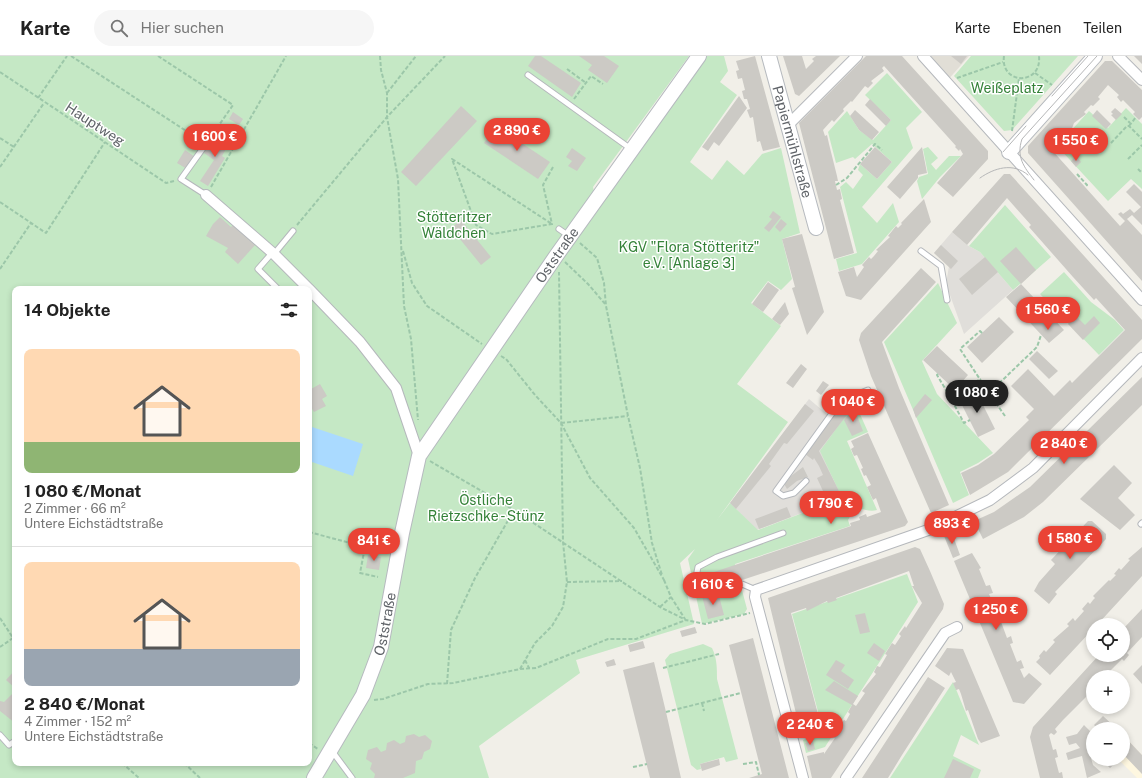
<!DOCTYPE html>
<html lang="de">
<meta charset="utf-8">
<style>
body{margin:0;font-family:"Public Sans",sans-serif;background:#f6f6f6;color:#222;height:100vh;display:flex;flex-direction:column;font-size:15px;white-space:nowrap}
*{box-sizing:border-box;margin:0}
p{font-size:13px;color:#767676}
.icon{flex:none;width:22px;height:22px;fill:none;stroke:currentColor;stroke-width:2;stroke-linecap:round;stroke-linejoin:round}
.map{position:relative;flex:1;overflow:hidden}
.sheet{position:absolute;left:12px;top:230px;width:300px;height:480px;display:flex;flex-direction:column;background:#fff;border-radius:8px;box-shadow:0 2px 6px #0003}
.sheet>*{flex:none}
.buttons{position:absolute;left:1086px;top:562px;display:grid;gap:8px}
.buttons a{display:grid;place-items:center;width:44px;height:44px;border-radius:50%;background:#fff;box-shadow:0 2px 6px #0003;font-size:20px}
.price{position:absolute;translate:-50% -34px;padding:0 9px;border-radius:14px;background:#ea4335;color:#fff;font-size:13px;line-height:26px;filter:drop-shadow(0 1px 2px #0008)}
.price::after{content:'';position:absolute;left:50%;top:24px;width:12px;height:9px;margin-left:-6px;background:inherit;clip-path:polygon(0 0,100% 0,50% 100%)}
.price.selected{background:#222;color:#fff}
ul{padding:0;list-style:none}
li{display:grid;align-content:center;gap:8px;height:212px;padding:0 12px}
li+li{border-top:1px solid #e0e0e0}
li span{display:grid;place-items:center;height:124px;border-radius:8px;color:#555}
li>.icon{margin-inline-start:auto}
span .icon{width:72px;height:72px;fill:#fffc;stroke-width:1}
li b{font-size:17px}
h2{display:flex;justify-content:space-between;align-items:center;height:48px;padding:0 12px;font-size:17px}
header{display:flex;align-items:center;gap:24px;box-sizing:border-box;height:56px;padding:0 20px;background:#fff;border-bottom:1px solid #e0e0e0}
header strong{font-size:19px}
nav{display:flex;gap:22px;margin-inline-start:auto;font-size:14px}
.search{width:280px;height:36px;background:#f6f6f6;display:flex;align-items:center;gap:10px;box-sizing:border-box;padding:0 14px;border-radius:22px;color:#767676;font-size:15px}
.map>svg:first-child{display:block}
.commercial{fill:#fef7e0}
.industrial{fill:#e0deda}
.education{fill:#e1ded6}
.green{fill:#c5e8c5;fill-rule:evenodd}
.water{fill:#aadaff}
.building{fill:#cccac5}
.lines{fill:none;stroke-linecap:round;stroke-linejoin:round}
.lane-casing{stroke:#b5b8bc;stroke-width:7}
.street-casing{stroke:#b5b8bc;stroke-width:12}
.secondary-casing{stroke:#b6babf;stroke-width:16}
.path{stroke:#9cc7a9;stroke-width:2;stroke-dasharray:4 2;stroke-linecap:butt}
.lane{stroke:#fff;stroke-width:5}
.street{stroke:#fff;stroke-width:10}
.secondary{stroke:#fff;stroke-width:14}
.tram{stroke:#b6b7b8;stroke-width:1}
.labels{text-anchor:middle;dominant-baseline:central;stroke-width:3;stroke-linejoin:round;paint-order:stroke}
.park-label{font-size:14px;fill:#348238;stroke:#fff}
.street-label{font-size:14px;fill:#5f6368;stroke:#fff}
</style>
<header>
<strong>Karte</strong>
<div class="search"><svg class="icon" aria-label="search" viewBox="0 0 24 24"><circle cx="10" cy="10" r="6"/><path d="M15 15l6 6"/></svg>Hier suchen</div>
<nav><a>Karte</a><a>Ebenen</a><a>Teilen</a></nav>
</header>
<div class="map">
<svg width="1142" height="722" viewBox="0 0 1142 722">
<rect width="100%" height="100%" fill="#f1efe8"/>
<path class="commercial" d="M1123,679L1142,699V722H1137L1118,703H1123Z"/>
<path class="industrial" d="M952,176L967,189L980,196L1013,234L964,278L946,228L949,210L934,197Z
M809,343L840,369L821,396L842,442L757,474L730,447Z"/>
<path class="education" d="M923,0H969L946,26Z"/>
<path class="green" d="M0,0H689L593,131L597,148L707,0H724L728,15L720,26L737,39L690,106L712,124L727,104L744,119L762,98L781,92L800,177L782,183L792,223L781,234L768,225L751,247L781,270L737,328L788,366L717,464L730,447L758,474L842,442L820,395L855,347L868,376L847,385L877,454C864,458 859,444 848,464L850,470L735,508L747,553L744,558L702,568L688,503L695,493L680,507L694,568L576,604L580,617L479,690L489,722H0ZM15,233H309V707H15Z
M971,0H1078L1012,74L1004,75L954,20Z
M887,17L922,56L906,72L913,92L862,151L877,167L893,147L899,166L862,208L839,215L836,203L857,197L840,131L846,126L853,133L863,119L858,114L860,108L877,123L892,106L872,88L855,103L853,101L836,107L828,76L847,55L859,74L873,84L891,64L865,39Z
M1126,52L1142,68V133L1131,123L1108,145L1057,90L1089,55L1108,72Z
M928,91L938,102L931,108L936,114L949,100H961L940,121L922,143L917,125L919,121L928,118L923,93Z
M1005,149L1051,201L1013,234L980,196L969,190Z
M1064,216L1091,246L1115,264L1124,274L1099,299L1040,238Z
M938,227L957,267L922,305L937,338L993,397L978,407L960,416L969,439L953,447L884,286Z
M907,518L918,546L825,691L806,697L803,684L824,678L792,558Z
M703,588L712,592C717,602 717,612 717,623L738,703L726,706L724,701L700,708L701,713L697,714L691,709L665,604L670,598Z
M953,626L979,689L961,679L953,700L981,714L978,722H890Z"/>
<path class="water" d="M309,370L363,388L353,420L309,405Z"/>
<path class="building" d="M535,0H541L581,27L572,41L528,10Z
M579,0H604L619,10L607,27L588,14L592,9Z
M755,0L780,91L763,95L760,85L757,86L753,61L750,62L747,54L750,53L747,43H744L742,35L745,34L742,22L738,23L736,15L739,14L736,5Z
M783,0H802L806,13L814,5L812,3L816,0H840L799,40L795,38Z
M866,0H902L988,95V103L953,141L937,127L963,98L960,93L959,95L955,91L956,90L884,10L882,12L884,15L871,25L873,27L868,32L865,30L852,46L851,45L843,53L844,55L834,66L832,64L823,74L825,80L827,79L829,88L837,120L838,125H835L837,134L840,133L842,143L840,144L854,197L834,203L799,67Z
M951,0H967L961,8Z
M1134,0H1142V8Z
M1105,5H1112L1142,34V61L1139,64L1133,58L1135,56L1123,44L1121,46L1117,41L1119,39L1108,29L1098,41L1100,43L1093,50L1091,49L1084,56L1086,58L1074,67L1071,75L1051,93L1120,170L1125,165L1118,158L1121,156L1123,158L1130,153L1134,157L1141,151L1126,136L1134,128L1142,136V169L1132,159L1127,163L1142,179V225L1028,97V90Z
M739,40L747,52L719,90L714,86L708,95L702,91Z
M870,43L891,64L886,70L865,49Z
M461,50L477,65L416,130L401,116Z
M1115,52L1122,58L1116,64L1111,59L1113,58L1111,56Z
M855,54L879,76L872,84L859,74L850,60Z
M1097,54L1111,68L1106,73L1092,60Z
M233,56L243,63L239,69L229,63Z
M496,70L550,106L538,123L484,87Z
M218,78L230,86L222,100L225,102L208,130L200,125L214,104L204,97Z
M875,91L892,106L877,123L860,108Z
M922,91L927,117L918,119V122L900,143L887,131Z
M572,92L586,102L577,115L568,110L572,105L566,101Z
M185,94L195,101L187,113L177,107Z
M1076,100L1081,106L1076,111L1071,105Z
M1004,118H1010L1142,264V283L1008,416L970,439L961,417L978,409L994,398L1029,364L1026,361L1034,353L1011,330L1028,313L1054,340L1070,324L1072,327L1125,274L1096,242L1094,244L1073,221L1029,171L1031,169L1007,142L967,189L952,176Z
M924,143L931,166L861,244L846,240L838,216L854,211L857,221L864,211L862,209L869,201L871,203L874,200L878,195L876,194L890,181L888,180L896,170L898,172L902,168L901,167Z
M773,155L781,161L769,176L764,172L772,163L769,161Z
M220,161L231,171L233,169L256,188L238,208L225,196L228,192L206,180L213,168Z
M781,163L787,168L780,176L775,171Z
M461,164L491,201L481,209L451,172Z
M802,178L824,256L807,279L792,232L795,231L782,183Z
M941,189L958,205L951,213L934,197Z
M1016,191L1036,214L1021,228L1000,205Z
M985,201L998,216L972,239L959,223Z
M921,212L936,226L882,286L899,332L949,449L931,457L871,320L859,284L861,277Z
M768,226L779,234L763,256L752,248Z
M1021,228L1064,274L1049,287L1006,241Z
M785,246L789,258L780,269L772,263Z
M1076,260L1085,269L1094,260L1100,267L1083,284L1068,268Z
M999,261L1014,276L982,307L967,291Z
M937,290L968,319L955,334L923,304Z
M1037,295L1058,315L1049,323L1029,303Z
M801,308L807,313L793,332L786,327Z
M1142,321V349L1043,446L1024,461L983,483L974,465L994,456L1030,431Z
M823,325L829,329L821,339L816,335Z
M320,328L327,340L322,343L326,350L314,356L309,348V329L311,333Z
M976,335L995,373L978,381L959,343Z
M925,338L932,344L916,362L913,353Z
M846,344L854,350L819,395L842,441L828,446L817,422L823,419L819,410L814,402L813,404L805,398Z
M805,348L814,355L787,388L784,387L769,408L771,410L736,453L730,447Z
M854,352L863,375L852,380L844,364Z
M868,377L908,466L905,470L712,534L708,518L851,470L850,467L860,464L859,461L866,458L867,461L881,456L876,442L873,444L867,431L871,429L866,419L864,420L861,413L863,412L857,399L854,400L851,393L854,391L851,385Z
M1114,409L1132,427L1118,442L1135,459L1120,474L1080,443Z
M803,411L808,421L797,425L787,433L783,426Z
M787,451L791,461L759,473L755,463Z
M1088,465H1092L1106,478V483L1055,536L1057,538L1049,548L1034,535L1039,526L1055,508L1051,504Z
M952,477L960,499L953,502L944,480Z
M915,491L920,493L930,515L944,548L943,553L831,722H812L807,700L824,696V698L835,682L832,681L844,664L846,665L850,658L848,656L852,649L825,634L834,625L858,640L853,648L856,650L865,637L862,635L876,618L874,616L877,610L880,611L887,599L885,598L892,587L895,589L901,580L899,578L905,570L906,572L922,547L912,530H914L909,515L836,542L837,544L828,547L827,545L807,555L806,552L791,557L822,673L801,678L768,542Z
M1142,491V520L1097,569H1093V573L1050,619L1036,606L1040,602L1039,600L1044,594L1046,596L1055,586L1053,584L1069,570L1067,568L1073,562L1075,565L1084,555L1082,553L1088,546L1090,548L1093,544L1095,542L1093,540L1109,524L1110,525L1116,519L1114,518L1119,512L1121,514L1130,504L1128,503Z
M972,497L981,512L979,513L986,530L990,529L993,537L989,538L997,556L1000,554L1003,562L1000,563L1007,582L1011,580L1013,587L1010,588L1017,606L1021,604L1024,612L1020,613L1024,622L1029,617L1042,628L1024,648L1013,646L954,505Z
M368,499L381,501L379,514L366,512Z
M718,536L724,559L708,563L702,540Z
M1142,553V581L1127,597L1129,599L1124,605L1122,603L1110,615L1112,617L1108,621H1093V638L1091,640L1089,638L1063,664L1055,673L1057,676L1054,679L1051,677L1049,679L1053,694L1056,693L1058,701L1055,702L1059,717L1062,716L1063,722H1040L1030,681L1033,671L1099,599H1123V573Z
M865,557L870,576L860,578L855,559Z
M695,571L697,577L682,581L680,575Z
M753,582L789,722H749L762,718L729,589Z
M643,585L645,592L630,596L628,589Z
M874,587L885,595L879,605L867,597Z
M947,592L963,593L1000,680L981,687L978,683L968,654L966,655L961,638L959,633L956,634L953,627L956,626L951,616L949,620L935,610Z
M614,603L616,609L607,611L605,606Z
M836,604L845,609L841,615L854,624L848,633L826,619Z
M654,606L666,656L681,722H650L623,614Z
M1142,609V628L1133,618Z
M15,614V632L6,624Z
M928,621L945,632L902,699L888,722H862Z
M15,635V667L0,655V645L4,646Z
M1103,660L1117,673H1098L1094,669Z
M1084,669L1093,678V700L1091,702L1093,709L1101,716L1087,722L1082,700L1068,704L1066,697L1080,692L1076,687L1069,689L1066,681L1077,678Z
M414,678L419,681L425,679L432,685L430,693L424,696L422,703L416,705L415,717L403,722H374L375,718L370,713L372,707L366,703L368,694L377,691L381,696L386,694L387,687L394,684L400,688L405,686L406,680Z
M1123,679L1142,699V718L1123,698Z
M813,685L815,693L808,695L805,687Z
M719,703L720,709L702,715L700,708Z
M953,703L974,713L970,722H944Z
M1101,703H1118L1119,704L1110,712Z"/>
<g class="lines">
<defs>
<path id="lane" d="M528,19L631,93
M206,88L181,123L206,139
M559,173L569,180
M921,195L941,210L947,244
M272,197L258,213L278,233
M274,198L293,175
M806,425L794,437L783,440L776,435L841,345L868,334
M1141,468L1142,467
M756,534L742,528L710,536L700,529L697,516L698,511L717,501L783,477
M0,679L9,689L15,685
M332,695L352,722"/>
<path id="street" d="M923,0L1142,244
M1118,0L1142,24
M789,68L857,0
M206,139L274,198L309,233
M309,233L360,286L396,332L419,400
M803,722L755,541L756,534L928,474L990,444L1033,412L1142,302
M846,722L945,577L957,571"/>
<g id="secondary">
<path id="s1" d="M769,0L816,172"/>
<path d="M1009,96L1095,0"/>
<path id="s2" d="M314,722L363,639L381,591L402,477L419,400L556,200L699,0"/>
</g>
</defs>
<use href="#lane" class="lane-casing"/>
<use href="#street" class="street-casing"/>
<use href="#secondary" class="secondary-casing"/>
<path class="path" d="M71,0L200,84
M158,0L233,49L210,82
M380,0L381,14L387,37V61L398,123L404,250L411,283L418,364
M1004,0C1000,29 1042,30 1039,0
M567,13L586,27
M0,16L166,127L174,125
M1035,17L1052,29
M957,22L1003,6
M387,37L416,0
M38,42L67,0
M574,43L591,20L603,28
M1124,61L1130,67
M1129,70L1136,61
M1012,75L1019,22
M0,82L14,91
M1111,87L1127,70H1129L1142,83
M1128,103L1142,89
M0,111L44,47
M553,111L543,129L552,168L492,178L476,169L452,103L552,168H553
M1138,113L1142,117
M1077,118L1087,129L1085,131
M836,129L847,122L875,88L882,94
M211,131L286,0
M0,146L46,177L105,86
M297,169L387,61L445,0
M580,187L597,202L604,227L606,250L628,360L640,412L652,487L662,519
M403,195L412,227L427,250L482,288
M565,206L588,228L606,249
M0,213L31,167
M982,277L980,275L960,293L989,337
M501,300L506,303L535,339L561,367L590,422L634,472L664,524
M938,318L937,319L949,339L981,323
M949,339L964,367L970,364
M1005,360L989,337L1037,291L1041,279
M561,367L628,360
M430,405L514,454L660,551L686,564L705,568L750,557
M309,476L365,491L360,517L378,521
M365,491L369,492L372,478
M369,492L387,497
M664,524L671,541L685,563
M567,526L622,525
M660,551L671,541
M0,562L15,585
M0,591L13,582
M525,604L529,612
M663,612L719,598
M520,613L535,587L552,570L563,551L567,526L563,486L559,216
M447,628L451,574L475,522L514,454
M374,644L383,643L428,628L453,627L520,613L536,612L608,583H636L686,564
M702,647L704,655
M666,656L741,637
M309,687L318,693
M122,707L139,722
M184,707L200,722
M743,708L756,706L759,719
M633,711L647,708"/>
<use href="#lane" class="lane"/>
<use href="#street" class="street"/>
<use href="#secondary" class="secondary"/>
<path class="tram" d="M1052,40L1088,0
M1003,96L1026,70
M980,122C994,112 1013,106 1028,119
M1034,124C1024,111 1016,101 1022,83L1097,0"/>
</g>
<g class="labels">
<g class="park-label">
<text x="1007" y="32">Weißeplatz</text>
<text x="454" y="161">Stötteritzer<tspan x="454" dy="16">Wäldchen</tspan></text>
<text x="689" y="191">KGV "Flora Stötteritz"<tspan x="689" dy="16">e.V. [Anlage 3]</tspan></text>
<text x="486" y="444">Östliche<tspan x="486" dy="16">Rietzschke - Stünz</tspan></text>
</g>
<g class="street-label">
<text transform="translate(95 68) rotate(33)">Hauptweg</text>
<text stroke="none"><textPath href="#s1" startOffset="89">Papiermühlstraße</textPath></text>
<text stroke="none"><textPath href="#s2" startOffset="586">Oststraße</textPath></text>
<text stroke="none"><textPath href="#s2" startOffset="171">Oststraße</textPath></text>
</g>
</g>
</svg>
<div class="buttons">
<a><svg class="icon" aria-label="locate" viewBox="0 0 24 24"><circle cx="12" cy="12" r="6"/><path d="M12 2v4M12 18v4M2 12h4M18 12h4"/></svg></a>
<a>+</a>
<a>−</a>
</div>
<b class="price" style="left:517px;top:96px">2 890 €</b>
<b class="price" style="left:215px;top:102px">1 600 €</b>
<b class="price" style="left:1076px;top:106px">1 550 €</b>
<b class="price" style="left:1048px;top:275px">1 560 €</b>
<b class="price selected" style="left:977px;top:358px">1 080 €</b>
<b class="price" style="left:853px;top:367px">1 040 €</b>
<b class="price" style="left:1064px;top:409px">2 840 €</b>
<b class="price" style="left:831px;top:469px">1 790 €</b>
<b class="price" style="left:952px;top:489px">893 €</b>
<b class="price" style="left:1070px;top:504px">1 580 €</b>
<b class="price" style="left:374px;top:506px">841 €</b>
<b class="price" style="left:713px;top:550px">1 610 €</b>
<b class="price" style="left:996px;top:575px">1 250 €</b>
<b class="price" style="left:810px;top:690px">2 240 €</b>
<section class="sheet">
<h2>14 Objekte<svg class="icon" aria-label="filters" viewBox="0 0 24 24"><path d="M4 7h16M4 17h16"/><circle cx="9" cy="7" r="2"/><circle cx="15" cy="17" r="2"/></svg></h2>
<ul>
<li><span style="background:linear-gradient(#ffd9b3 75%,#8fb573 0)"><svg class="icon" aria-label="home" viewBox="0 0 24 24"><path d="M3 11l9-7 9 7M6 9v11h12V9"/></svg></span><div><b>1 080 €/Monat</b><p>2 Zimmer · 66 m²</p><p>Untere Eichstädtstraße</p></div></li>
<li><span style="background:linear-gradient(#ffd9b3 70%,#9aa5b1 0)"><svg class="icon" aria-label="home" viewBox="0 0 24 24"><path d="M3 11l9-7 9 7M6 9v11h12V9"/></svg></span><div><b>2 840 €/Monat</b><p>4 Zimmer · 152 m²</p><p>Untere Eichstädtstraße</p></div></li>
</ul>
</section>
</div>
